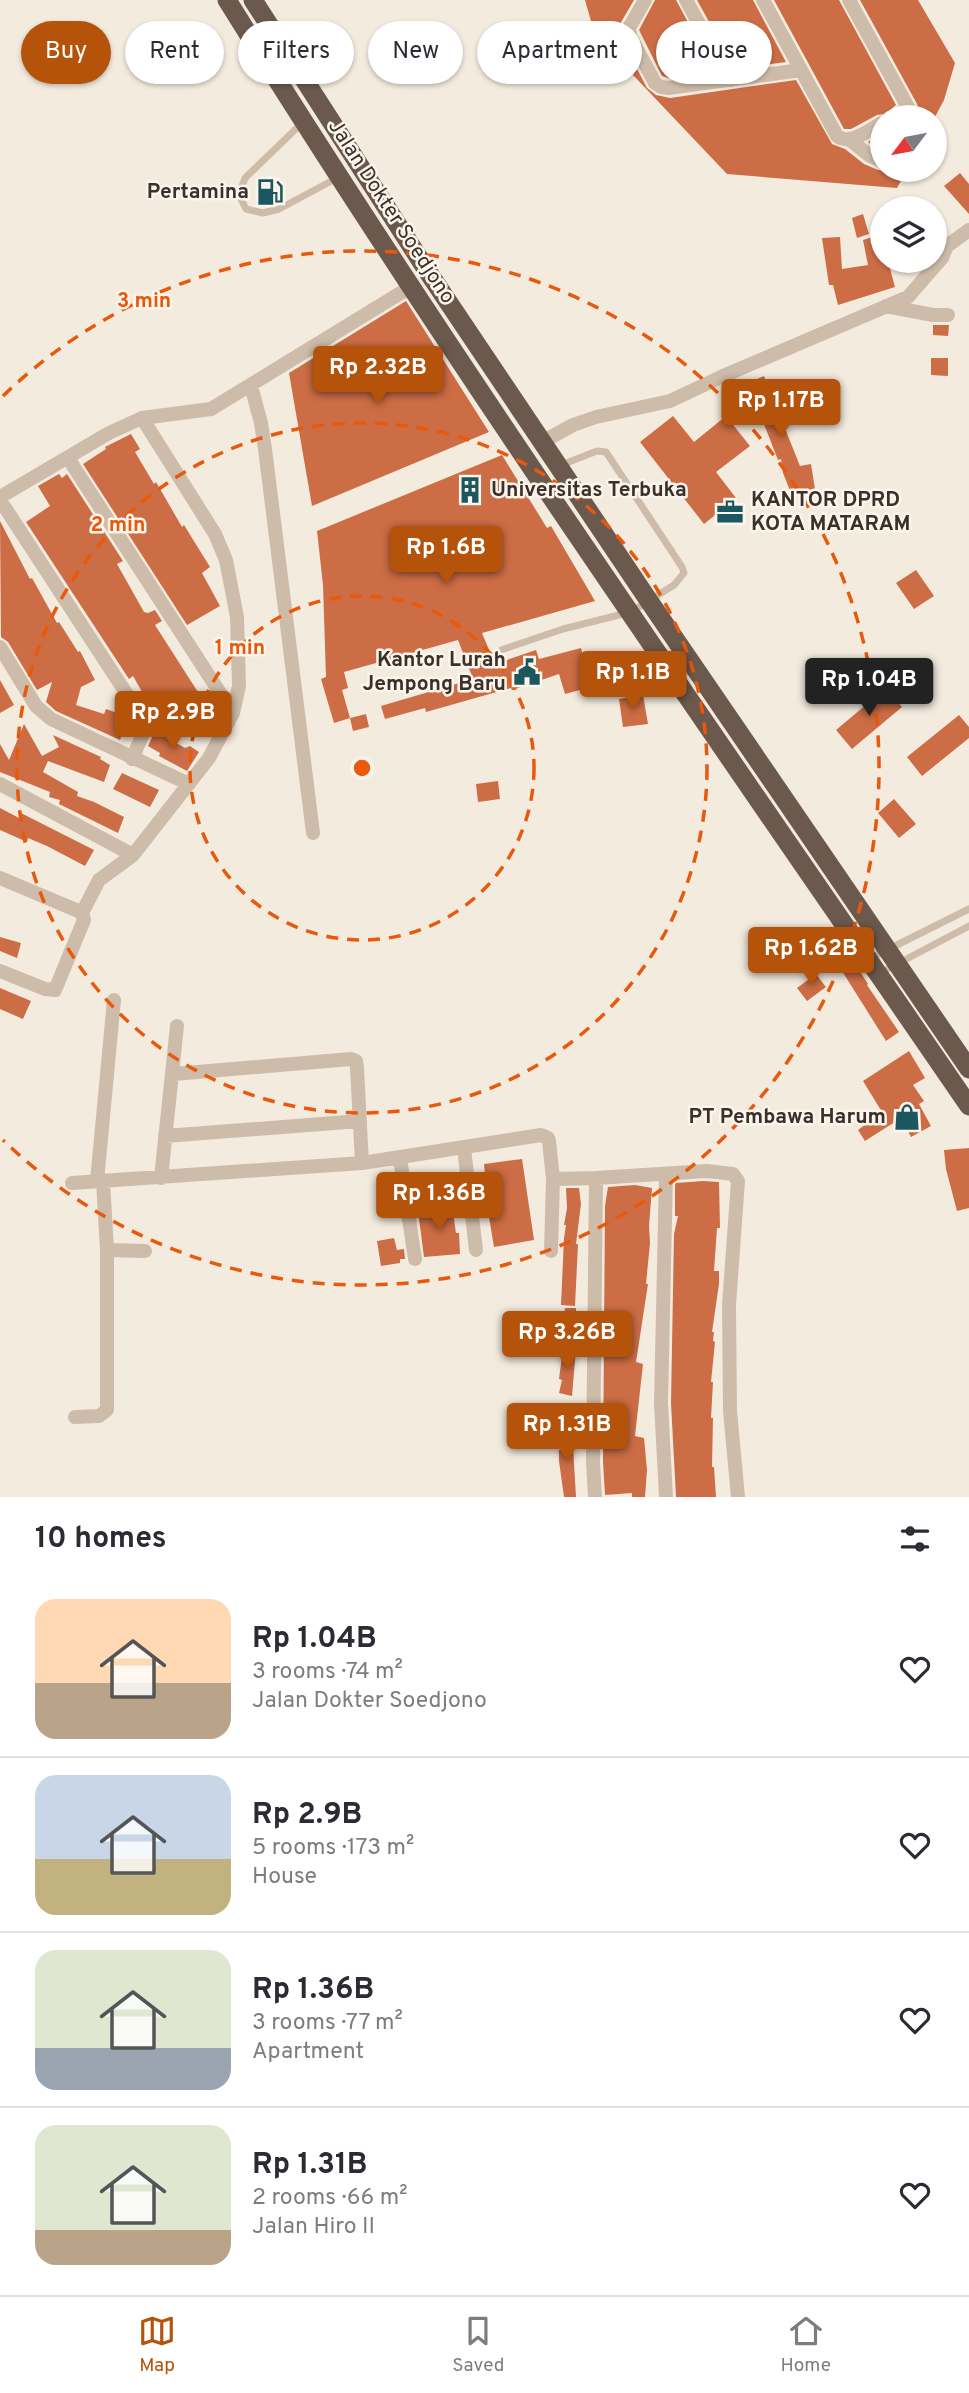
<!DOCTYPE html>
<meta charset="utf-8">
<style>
body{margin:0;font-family:Overpass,sans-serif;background:#f2f2f3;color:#2b2b33;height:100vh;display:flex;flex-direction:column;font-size:26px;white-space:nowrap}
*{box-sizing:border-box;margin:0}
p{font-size:23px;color:#7c7c81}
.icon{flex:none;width:38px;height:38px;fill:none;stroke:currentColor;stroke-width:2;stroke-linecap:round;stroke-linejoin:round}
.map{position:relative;height:1497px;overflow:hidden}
.details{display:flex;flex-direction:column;background:#fff;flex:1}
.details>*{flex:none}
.hud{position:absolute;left:21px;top:21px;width:928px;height:63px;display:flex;gap:14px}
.needle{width:46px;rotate:238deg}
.controls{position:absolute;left:870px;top:105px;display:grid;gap:14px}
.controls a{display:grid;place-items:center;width:77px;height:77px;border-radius:50%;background:#fff;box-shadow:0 2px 5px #0004;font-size:35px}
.price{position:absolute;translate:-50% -60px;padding:0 16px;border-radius:7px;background:#b45309;color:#fff;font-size:23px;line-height:46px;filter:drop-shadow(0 2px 4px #0008)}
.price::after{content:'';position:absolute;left:50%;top:42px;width:21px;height:16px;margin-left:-10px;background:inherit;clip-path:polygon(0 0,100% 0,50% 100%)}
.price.on{background:#222;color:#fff}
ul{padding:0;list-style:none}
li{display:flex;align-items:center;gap:21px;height:175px;padding:0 35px}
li+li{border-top:2px solid #e1e1e2}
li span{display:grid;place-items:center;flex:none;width:196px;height:140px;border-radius:21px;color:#555}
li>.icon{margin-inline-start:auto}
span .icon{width:84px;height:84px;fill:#fffc;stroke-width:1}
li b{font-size:30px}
h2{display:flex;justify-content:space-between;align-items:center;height:84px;padding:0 35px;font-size:30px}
.chip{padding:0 24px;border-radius:32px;background:#fff;box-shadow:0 2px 5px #0004;font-size:24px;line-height:63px}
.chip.on{background:#b45309;color:#fff}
.menu{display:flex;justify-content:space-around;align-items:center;height:98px;border-top:2px solid #e1e1e2;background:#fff;font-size:19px;color:#7c7c81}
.menu a{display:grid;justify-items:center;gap:4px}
.menu .on{color:#b45309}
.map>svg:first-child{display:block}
.building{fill:#cd6d45}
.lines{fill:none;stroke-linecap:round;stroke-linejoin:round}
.service{stroke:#cebcaa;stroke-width:7}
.minor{stroke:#cebcaa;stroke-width:14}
.trunk{stroke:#6c594d;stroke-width:19}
.ring{fill:none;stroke:#e8590c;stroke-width:3.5;stroke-dasharray:12 9}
.labels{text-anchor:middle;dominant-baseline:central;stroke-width:5;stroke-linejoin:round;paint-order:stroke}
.poi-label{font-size:21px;font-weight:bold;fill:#3b302a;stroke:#fbf5ec;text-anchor:end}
.street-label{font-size:21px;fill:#3b302a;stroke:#fbf5ec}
.centre{fill:#e8590c;stroke:#fbf5ec;stroke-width:3.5}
.ring-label{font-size:21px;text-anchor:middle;font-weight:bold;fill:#e8590c;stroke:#fbf5ec;stroke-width:5;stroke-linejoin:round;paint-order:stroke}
</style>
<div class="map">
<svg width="969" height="1497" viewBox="0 0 969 1497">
<rect width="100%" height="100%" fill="#f4ebdf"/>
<path class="building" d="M585,0H634L620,24L621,38L647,88L656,95L670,98L796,80L832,144L845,149L864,164L878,170H907L897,188L727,174L595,35Z
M655,0H676L715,72L669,78L662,76L639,30Z
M697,0H753L786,62L735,69Z
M774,0H839L896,105L885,114L877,115L851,129H844Z
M860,0H918L955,63L944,100L935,117H914L919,110L917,104Z
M882,134V151L868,142Z
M960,173L969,184V214L944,186Z
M863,214L869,234L857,238L852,218Z
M882,234V261H888L895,287L838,305L833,285H829L822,238L840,237L842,269L868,265L863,240Z
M406,301L489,432L312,506L289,373Z
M933,325H949L948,336L933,335Z
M931,358H948V376L931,375Z
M764,376L800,466L811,464L815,489L791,493L783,473L781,459L778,460L748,383Z
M673,416L694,442L726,416L750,446L716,472L736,498L704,524L640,442Z
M131,434L140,449L135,452L154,484L156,482L182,527L184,525L210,567L202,573L220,606L187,625L83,464L106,449L105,447Z
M502,455L547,528L551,526L595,601L482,633L495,664L536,650L539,659L581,648L591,687L565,694L559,674L512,690L511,688L426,712L425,708L385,719L381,706L473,679L458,640L344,672L348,688L342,690L350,718L334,723L321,679L326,677L323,585L317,531Z
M59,474L62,478L67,474L123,561L117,564L144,612L148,613L155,610L162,621L155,625L212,714L197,722L186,702L183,704L177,694L154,706H150L133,676L129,679L26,522L50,506L38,486Z
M0,521L30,579L32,578L57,623L59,622L78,652L80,651L95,680L81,687L76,705L104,714L106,709L128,717L120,740L56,711L46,702L52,682L37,690L8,642L1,637Z
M916,570L934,596L914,609L896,583Z
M0,680L14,705L0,713Z
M886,688L902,707L852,749L836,730Z
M643,695L648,724L623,727L619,699Z
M366,714L369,727L353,731L350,718Z
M959,715L969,727V738L922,776L907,757Z
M24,724L42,756L59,747L53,735L101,757L100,759L110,765L104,782L48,761L43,772L78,792L77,796L94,802L124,817L118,833L59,804L60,800L49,797L50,792L0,772V744L9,760Z
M155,731L185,748L190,746L199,752L187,771L159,756L160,753L148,746Z
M122,773L159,790L150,807L113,789Z
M498,781L500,799L478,802L476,784Z
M894,799L916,824L899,838L878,813Z
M0,808L19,818L21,813L94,850L85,866L47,846L28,838L27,842L0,830Z
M0,937L21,943L17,958L0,951Z
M847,957L856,971L859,970L868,984L867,985L899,1032L886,1041L837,963Z
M816,974L826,987L807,1001L797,988Z
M0,988L31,1001L23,1019L0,1009Z
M909,1051L925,1078L913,1085L924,1101L919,1104L931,1126L911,1137L901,1118L865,1141L858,1130L882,1112L863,1081Z
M969,1148V1208L957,1211L946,1169L944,1150Z
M522,1159L534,1240L494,1247L482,1175H485L484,1164Z
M703,1181L719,1182L720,1228H717L714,1271H719V1284L712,1332H714L713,1341L715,1342L711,1382H713L711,1418H713L712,1467H714L716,1497H676L671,1403L674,1234L678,1216H675V1185L676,1183Z
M635,1185L652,1188L649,1226L650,1243L646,1284H648L636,1362L643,1364L635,1436L644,1438L647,1470L645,1497H632V1493L605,1495L603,1462L605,1206L608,1187Z
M566,1188H579L581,1204L576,1244H578L575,1306L561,1305L564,1238L566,1225H564L567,1208Z
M452,1206L456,1233H459L460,1254L424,1257L418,1211Z
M394,1238L397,1250L404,1249L405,1259H400V1263L381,1266L377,1241Z
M565,1308H576V1329L572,1348L561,1345Z
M563,1348L576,1349L572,1396L559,1393L562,1380L559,1379Z
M560,1427L572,1429L576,1497H564L559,1461V1450H562Z"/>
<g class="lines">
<path class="service" d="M302,123L245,178L239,195L246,209L263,213L279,209L337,178
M501,650L563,629L631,612L674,585L684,573L682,567L606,452L597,451L561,465
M869,959L969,909
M880,973L969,926"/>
<path class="minor" d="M645,0L629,28L630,36L655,83L661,87L669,88L801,70
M686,0L730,80
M763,0L837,136C850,146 869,130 882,123
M849,0L909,109L894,117
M850,140L870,156L882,161
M886,306L933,315H948
M251,386L261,423L265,449L313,833
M542,442L573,425L596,417L670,401L723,376L908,297L942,258L947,246L969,230
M68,458L233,713
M0,497L109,433L142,418L211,409L412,286
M0,500L145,722L146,727L132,759
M0,647L36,706L51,719L189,784
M0,784L133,855L209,758L233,713L239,686L237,617L226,560L215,534L142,418
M0,878L76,910L82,913L84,920L55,990L45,989L0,971
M82,913L99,880L133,855
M174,1074L351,1059L356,1061L357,1068L362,1163
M165,1136L360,1121
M464,1148L476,1250
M400,1158L415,1259
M666,1174L661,1403L666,1497
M161,1178L177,1026
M97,1181L114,1000
M72,1183L362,1163L541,1135L548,1138L549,1141L553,1179
M107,1250L145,1251
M551,1251L553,1179L596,1178
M75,1417L99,1416L107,1410V1250L103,1181
M595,1497L593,1462L596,1178L707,1171L733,1174L738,1181L729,1305L730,1411L738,1497"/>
<path class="trunk" d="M227,0C462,377 718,740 969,1106
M253,0L428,272L649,601L969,1069"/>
</g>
<g class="ring">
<circle cx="362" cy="768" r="172"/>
<circle cx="362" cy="768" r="345"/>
<path d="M3 396A517 517 0 1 1 3 1140"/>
</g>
<defs>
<symbol id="fuel-bare" viewBox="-9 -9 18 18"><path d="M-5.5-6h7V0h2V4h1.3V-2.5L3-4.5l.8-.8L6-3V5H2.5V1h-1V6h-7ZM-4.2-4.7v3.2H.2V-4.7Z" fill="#1c575f" stroke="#fbf5ec" stroke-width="2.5" paint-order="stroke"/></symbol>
<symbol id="building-bare" viewBox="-9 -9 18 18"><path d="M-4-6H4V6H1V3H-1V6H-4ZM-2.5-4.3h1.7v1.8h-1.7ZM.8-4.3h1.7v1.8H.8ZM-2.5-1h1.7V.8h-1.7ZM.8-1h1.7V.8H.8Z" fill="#1c575f" stroke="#fbf5ec" stroke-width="2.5" paint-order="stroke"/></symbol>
<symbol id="office-bare" viewBox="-9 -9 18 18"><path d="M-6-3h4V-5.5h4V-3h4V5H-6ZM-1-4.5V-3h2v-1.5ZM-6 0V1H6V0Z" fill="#1c575f" stroke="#fbf5ec" stroke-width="2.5" paint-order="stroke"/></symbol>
<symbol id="civic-bare" viewBox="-9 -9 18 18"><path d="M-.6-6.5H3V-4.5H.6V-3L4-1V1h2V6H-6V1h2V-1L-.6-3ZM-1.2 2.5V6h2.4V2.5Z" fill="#1c575f" stroke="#fbf5ec" stroke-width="2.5" paint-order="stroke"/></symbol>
<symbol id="shop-bare" viewBox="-9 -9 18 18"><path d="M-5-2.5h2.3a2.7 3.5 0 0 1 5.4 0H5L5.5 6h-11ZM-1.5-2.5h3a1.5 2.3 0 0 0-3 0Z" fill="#1c575f" stroke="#fbf5ec" stroke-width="2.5" paint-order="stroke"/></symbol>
</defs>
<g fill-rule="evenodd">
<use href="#fuel-bare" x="251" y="173" width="38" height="38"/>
<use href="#building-bare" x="451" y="471" width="38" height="38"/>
<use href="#office-bare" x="711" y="493" width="38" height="38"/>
<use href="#civic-bare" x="508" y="653" width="38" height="38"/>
<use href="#shop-bare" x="888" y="1098" width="38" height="38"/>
</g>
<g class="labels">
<g class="poi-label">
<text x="249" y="192">Pertamina</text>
<text x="491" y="490" text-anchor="start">Universitas Terbuka</text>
<text x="751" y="500" text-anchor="start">KANTOR DPRD<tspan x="751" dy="24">KOTA MATARAM</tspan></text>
<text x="506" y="660">Kantor Lurah<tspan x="506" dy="24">Jempong Baru</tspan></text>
<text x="886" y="1117">PT Pembawa Harum</text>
</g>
<g class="street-label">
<text transform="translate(391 212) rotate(57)">Jalan Dokter Soedjono</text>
</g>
</g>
<circle cx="362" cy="768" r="10" class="centre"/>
<g class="ring-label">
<text x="144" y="307">3 min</text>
<text x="118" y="531">2 min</text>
<text x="240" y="654">1 min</text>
</g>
</svg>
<div class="controls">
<a><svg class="needle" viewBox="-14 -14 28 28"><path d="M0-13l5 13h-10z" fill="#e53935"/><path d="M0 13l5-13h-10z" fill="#7c7c81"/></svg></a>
<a><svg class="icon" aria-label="layers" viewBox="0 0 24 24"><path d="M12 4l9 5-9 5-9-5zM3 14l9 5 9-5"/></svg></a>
</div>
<b class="price" style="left:378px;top:406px">Rp 2.32B</b>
<b class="price" style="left:781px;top:439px">Rp 1.17B</b>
<b class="price" style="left:446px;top:586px">Rp 1.6B</b>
<b class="price" style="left:633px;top:711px">Rp 1.1B</b>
<b class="price on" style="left:869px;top:718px">Rp 1.04B</b>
<b class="price" style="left:173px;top:751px">Rp 2.9B</b>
<b class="price" style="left:811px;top:987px">Rp 1.62B</b>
<b class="price" style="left:439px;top:1232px">Rp 1.36B</b>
<b class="price" style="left:567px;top:1371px">Rp 3.26B</b>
<b class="price" style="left:567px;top:1463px">Rp 1.31B</b>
<div class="hud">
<a class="chip on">Buy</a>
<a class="chip">Rent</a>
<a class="chip">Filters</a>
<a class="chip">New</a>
<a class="chip">Apartment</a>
<a class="chip">House</a>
</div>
</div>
<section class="details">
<h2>10 homes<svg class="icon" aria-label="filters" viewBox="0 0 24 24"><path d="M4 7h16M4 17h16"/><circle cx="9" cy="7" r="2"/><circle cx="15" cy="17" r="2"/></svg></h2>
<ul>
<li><span style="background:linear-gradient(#ffd9b3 60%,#b9a48a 0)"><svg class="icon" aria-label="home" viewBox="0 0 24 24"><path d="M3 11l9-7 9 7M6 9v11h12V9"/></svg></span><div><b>Rp 1.04B</b><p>3 rooms · 74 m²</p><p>Jalan Dokter Soedjono</p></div><svg class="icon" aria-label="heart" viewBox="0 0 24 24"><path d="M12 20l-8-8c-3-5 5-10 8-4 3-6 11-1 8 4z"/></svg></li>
<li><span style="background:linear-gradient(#c9d6e8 60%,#c2b280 0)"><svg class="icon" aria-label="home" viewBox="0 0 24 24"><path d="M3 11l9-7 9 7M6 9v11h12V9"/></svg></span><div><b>Rp 2.9B</b><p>5 rooms · 173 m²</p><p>House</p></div><svg class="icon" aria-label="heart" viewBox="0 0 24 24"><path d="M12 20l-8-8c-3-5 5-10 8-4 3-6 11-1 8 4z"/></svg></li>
<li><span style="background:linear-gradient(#dfe7d0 70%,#9aa5b1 0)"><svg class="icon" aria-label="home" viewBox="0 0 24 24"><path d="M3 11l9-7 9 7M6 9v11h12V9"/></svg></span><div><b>Rp 1.36B</b><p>3 rooms · 77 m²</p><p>Apartment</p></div><svg class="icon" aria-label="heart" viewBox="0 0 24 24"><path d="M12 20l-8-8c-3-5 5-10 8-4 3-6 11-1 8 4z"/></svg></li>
<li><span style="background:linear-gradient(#dfe7d0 75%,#b9a48a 0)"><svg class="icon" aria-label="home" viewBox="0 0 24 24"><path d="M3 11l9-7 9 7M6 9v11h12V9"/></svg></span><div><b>Rp 1.31B</b><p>2 rooms · 66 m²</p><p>Jalan Hiro II</p></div><svg class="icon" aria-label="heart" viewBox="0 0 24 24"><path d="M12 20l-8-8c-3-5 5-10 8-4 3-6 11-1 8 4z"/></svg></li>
</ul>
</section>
<nav class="menu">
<a class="on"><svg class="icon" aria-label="map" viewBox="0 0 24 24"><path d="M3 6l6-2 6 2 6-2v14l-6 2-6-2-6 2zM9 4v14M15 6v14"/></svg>Map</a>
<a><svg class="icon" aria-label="saved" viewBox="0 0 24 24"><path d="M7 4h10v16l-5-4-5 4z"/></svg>Saved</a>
<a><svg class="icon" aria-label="home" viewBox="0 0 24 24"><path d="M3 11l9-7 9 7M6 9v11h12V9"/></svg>Home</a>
</nav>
